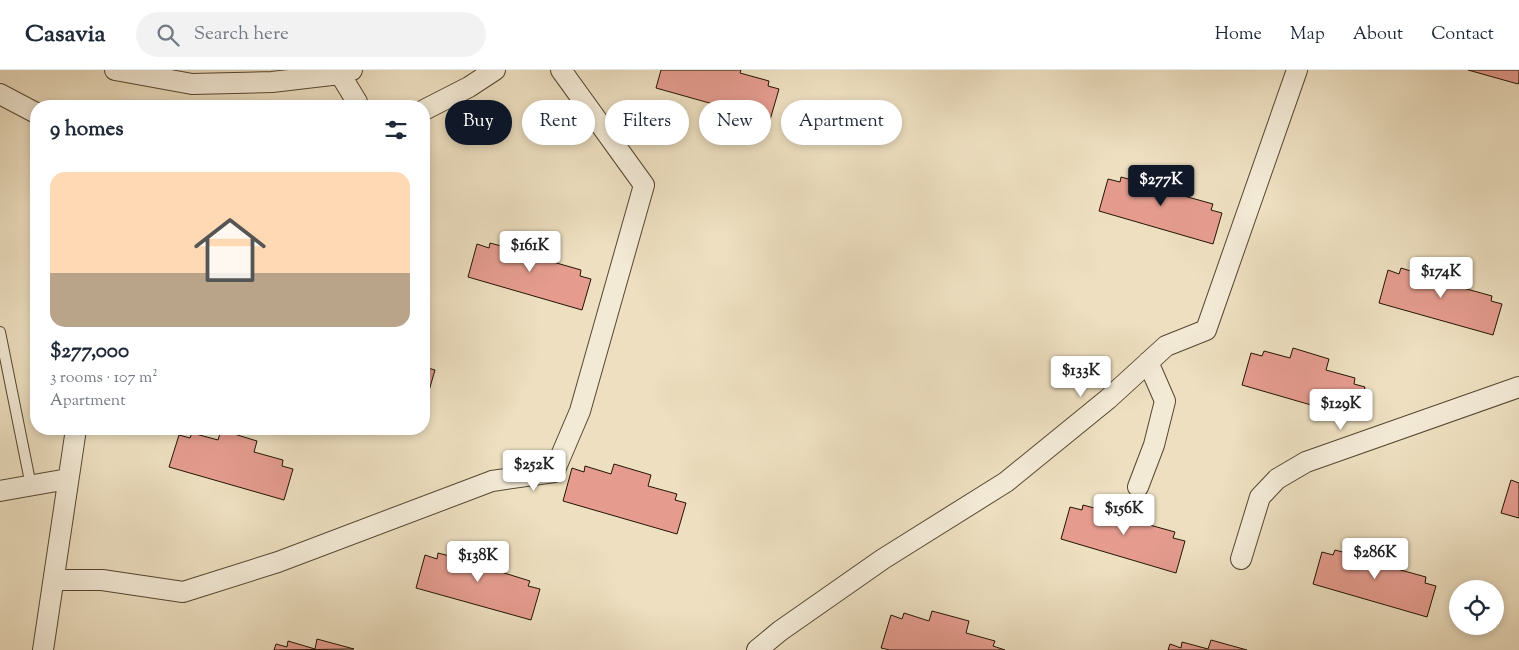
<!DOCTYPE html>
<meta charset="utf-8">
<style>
body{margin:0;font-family:"Sorts Mill Goudy",serif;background:#f2f2f3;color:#1f2937;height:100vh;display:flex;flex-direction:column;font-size:19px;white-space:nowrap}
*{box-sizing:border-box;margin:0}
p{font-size:16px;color:#747a83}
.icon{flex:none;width:28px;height:28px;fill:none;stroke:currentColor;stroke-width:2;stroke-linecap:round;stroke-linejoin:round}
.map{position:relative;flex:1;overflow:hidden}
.panel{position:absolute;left:30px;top:30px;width:400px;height:335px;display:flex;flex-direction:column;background:#fff;border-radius:20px;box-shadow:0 2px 8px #0003}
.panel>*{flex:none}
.banner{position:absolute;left:445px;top:30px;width:475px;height:45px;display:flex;gap:10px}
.buttons{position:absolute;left:1449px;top:510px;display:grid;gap:10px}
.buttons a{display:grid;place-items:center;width:55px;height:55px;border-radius:50%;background:#fff;box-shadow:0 2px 8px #0003;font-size:25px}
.price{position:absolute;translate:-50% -42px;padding:0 11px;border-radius:5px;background:#fff;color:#222;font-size:16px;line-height:32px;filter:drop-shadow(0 1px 2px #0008)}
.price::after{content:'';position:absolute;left:50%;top:30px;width:15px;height:11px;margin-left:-8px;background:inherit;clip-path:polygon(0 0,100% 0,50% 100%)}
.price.selected{background:#111827;color:#fff}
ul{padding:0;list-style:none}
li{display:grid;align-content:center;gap:10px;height:265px;padding:0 20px}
li span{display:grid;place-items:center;height:155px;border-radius:15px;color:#555}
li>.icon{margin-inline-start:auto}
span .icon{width:90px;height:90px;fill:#fffc;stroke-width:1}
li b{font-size:21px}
h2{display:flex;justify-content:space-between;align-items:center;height:60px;padding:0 20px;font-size:21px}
.tag{padding:0 18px;border-radius:22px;background:#fff;box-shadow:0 2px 8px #0003;font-size:18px;line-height:45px}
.tag.selected{background:#111827;color:#fff}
header{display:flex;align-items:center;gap:30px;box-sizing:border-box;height:70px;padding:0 25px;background:#fff;border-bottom:1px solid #e0e1e3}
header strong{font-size:24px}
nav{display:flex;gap:28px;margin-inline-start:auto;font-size:18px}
.search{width:350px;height:45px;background:#f2f2f3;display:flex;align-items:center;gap:12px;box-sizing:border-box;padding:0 18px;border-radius:28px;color:#747a83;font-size:19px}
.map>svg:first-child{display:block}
.building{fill:#e59c8f;stroke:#221401}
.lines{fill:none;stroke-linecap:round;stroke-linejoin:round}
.service-casing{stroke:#554731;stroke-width:12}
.minor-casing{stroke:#554731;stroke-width:22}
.service{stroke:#f3ead6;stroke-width:10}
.minor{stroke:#f3ead6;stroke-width:20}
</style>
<header>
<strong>Casavia</strong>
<div class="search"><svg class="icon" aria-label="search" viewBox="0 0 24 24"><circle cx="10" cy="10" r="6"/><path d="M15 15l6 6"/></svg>Search here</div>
<nav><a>Home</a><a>Map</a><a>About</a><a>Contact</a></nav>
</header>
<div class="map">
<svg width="1519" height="580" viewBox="0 0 1519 580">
<rect width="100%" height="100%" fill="#eddfc0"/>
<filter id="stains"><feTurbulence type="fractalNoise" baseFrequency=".004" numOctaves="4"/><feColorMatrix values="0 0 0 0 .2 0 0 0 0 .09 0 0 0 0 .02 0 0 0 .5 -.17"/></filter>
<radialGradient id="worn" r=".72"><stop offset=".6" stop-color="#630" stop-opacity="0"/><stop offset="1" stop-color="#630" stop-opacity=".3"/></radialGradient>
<path class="building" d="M661,0H741L740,3L769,11L768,16L779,19L770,50L656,18Z
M1468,0H1519V11L1518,14Z
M1150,104L1187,115L1184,126L1213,134L1211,140L1222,143L1213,174L1099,141L1108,109L1120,112L1121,107L1147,114Z
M519,170L556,181L553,192L581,200L580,206L591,209L582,240L468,207L477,174L489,178L490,173L516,180Z
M1430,196L1466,206L1463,218L1492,226L1491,231L1502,234L1493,265L1379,233L1388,200L1399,204L1401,198L1427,206Z
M1293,278L1329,289L1326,300L1355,308L1354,314L1365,317L1356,348L1242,315L1251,283L1262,286L1264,281L1290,288Z
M424,297L435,300L426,331H424Z
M221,360L257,371L254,382L283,390L282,396L293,399L284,430L169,397L179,365L190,368L192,363L218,370Z
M614,394L651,405L648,416L677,424L675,430L686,433L677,464L563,431L572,398L584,402L585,396L611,404Z
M1511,410L1519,413V448L1501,443Z
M1112,433L1149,443L1146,454L1175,462L1173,468L1185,471L1176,503L1061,469L1070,437L1082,440L1083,435L1109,442Z
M1364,477L1400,488L1397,499L1426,507L1425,513L1436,516L1427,547L1313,514L1322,482L1333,485L1335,480L1361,487Z
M467,480L504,491L501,502L530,511L528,516L540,519L531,550L416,518L425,485L437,489L438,483L465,490Z
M932,541L969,551L966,563L995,571L993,576L1005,580H890L881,578L891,545L902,549L904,543L929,551Z
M317,569L354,579L274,580L276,574L287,577L288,571L315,579Z
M1211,570L1247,580H1168L1170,574L1181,578L1182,572L1208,579Z"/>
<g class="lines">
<defs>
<path id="service" d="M0,262L31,416"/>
<path id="minor" d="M115,0L192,14L272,12L340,4L352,0
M340,4L357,32L356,36
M0,24L36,43
M424,40L469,17L495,0
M1138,417L1154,375L1165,331L1148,292
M0,421L68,409
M1241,489L1260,427L1277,409L1306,392L1519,317
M54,510H102L183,522L278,492L492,411L554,402L580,341L644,115L561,0
M43,580L76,359
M757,580L780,561L883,489L1006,412L1108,329L1166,276L1206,260L1297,0"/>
</defs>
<use href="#service" class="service-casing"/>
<use href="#minor" class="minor-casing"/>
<use href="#service" class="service"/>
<use href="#minor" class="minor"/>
</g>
<rect width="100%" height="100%" filter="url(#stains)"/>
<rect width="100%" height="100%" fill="url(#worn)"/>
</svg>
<div class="buttons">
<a><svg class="icon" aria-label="locate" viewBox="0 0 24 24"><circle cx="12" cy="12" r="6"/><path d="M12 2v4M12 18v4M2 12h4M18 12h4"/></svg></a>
</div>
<b class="price selected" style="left:1161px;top:137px">$277K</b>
<b class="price" style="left:530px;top:203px">$161K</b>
<b class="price" style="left:1441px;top:229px">$174K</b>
<b class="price" style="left:1081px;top:328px">$133K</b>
<b class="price" style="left:1341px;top:361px">$129K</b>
<b class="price" style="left:534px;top:422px">$252K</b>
<b class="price" style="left:1124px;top:466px">$156K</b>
<b class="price" style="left:1375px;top:510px">$286K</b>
<b class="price" style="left:478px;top:513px">$138K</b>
<div class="banner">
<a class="tag selected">Buy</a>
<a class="tag">Rent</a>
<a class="tag">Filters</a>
<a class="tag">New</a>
<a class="tag">Apartment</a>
</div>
<section class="panel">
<h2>9 homes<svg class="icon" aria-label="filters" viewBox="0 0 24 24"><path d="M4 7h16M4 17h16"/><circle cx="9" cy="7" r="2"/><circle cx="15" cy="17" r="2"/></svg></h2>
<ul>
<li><span style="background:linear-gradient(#ffd9b3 65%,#b9a48a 0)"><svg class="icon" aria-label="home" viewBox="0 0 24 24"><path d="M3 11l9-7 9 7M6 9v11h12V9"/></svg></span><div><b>$277,000</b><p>3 rooms · 107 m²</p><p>Apartment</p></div></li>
</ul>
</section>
</div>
